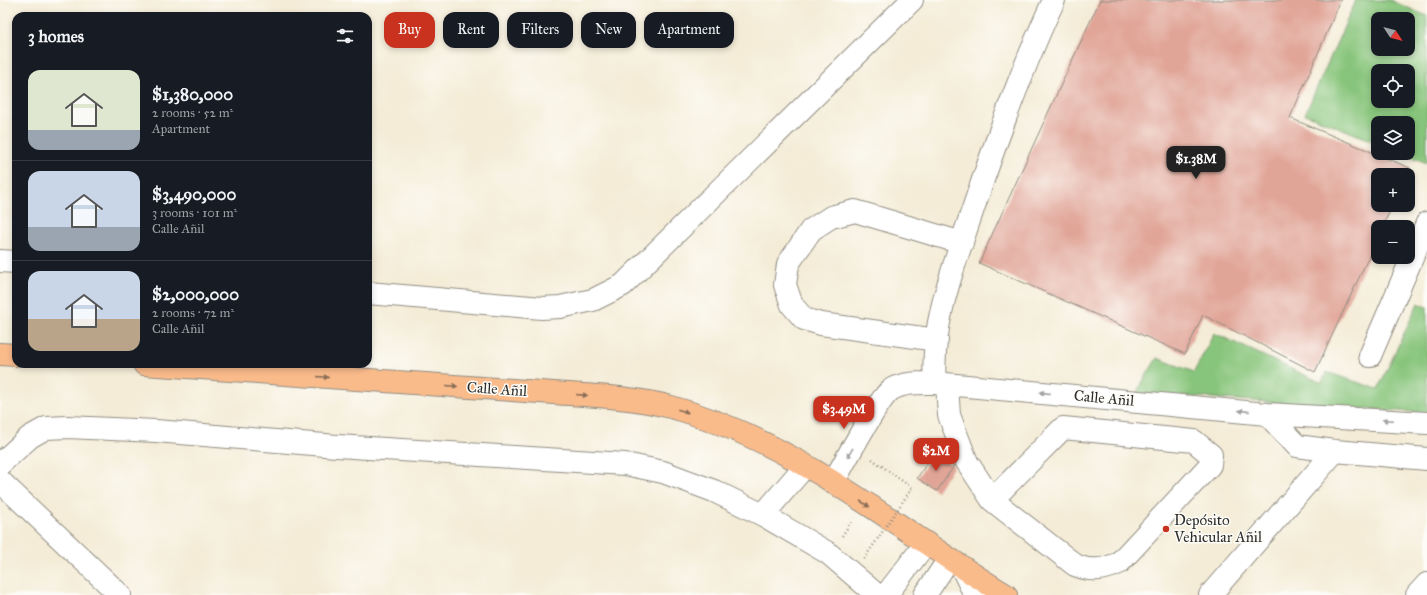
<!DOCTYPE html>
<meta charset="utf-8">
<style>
body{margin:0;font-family:"IM FELL Great Primer",serif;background:#242831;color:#f1f3f6;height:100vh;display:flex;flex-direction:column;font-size:15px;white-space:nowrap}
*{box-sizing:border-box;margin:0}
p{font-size:13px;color:#9ea1a6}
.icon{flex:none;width:22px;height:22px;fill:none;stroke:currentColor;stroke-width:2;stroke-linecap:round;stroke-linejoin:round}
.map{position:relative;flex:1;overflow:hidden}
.side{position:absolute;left:12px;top:12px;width:360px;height:356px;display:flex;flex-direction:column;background:#171b24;border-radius:12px;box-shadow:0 2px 6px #0003}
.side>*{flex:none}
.guide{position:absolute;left:384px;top:12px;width:380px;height:36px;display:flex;gap:8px}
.needle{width:26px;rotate:126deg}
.fabs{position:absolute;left:1371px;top:12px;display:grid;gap:8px}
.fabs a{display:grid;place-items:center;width:44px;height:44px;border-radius:8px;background:#171b24;box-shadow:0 2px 6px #0003;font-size:20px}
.price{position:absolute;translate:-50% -34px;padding:0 9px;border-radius:8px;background:#c8321e;color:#fff;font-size:13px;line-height:26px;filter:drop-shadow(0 1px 2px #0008)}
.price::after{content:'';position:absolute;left:50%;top:24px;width:12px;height:9px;margin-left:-6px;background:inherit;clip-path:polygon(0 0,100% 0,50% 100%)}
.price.active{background:#222;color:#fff}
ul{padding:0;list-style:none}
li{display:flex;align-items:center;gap:12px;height:100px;padding:0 16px}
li+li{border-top:1px solid #363941}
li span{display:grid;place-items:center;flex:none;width:112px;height:80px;border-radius:12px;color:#555}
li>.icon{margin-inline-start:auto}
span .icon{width:48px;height:48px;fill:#fffc;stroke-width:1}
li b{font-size:17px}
h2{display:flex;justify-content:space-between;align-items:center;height:48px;padding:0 16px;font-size:17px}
.pill{padding:0 14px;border-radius:12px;background:#171b24;box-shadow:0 2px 6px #0003;font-size:14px;line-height:36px}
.pill.active{background:#c8321e;color:#fff}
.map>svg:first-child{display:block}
.green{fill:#88c57b;stroke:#5a7853;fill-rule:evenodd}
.building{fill:#e1a598}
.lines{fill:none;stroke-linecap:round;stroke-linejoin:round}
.minor-casing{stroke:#908c81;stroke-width:24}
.major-casing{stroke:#908c81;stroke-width:24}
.path{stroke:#908c81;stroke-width:2.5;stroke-dasharray:1 3;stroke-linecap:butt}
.minor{stroke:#fff;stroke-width:22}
.major{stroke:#fabb8b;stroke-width:22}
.path-bridge{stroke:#908c81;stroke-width:2.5;stroke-dasharray:1 3;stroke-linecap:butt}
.oneway{fill:#886c56}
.oneway2{fill:#a0a0a0}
.poi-dot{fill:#c8321e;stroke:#fdfcf7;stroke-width:1.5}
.labels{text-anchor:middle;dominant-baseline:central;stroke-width:3;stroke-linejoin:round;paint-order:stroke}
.street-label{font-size:15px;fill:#2b2b2b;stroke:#fdfcf7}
.poi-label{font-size:15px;fill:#2b2b2b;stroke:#fdfcf7;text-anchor:start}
</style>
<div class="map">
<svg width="1427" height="595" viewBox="0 0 1427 595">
<rect width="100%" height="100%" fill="#fdfcf7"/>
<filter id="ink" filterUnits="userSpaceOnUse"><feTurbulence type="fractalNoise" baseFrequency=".025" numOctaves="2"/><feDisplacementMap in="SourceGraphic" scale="8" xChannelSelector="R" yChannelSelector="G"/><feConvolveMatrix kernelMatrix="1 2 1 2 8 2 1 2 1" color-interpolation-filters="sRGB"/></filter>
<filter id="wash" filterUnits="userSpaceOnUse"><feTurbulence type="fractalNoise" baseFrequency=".012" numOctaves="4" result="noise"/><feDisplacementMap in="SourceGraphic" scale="16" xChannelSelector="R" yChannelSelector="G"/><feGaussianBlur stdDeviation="0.9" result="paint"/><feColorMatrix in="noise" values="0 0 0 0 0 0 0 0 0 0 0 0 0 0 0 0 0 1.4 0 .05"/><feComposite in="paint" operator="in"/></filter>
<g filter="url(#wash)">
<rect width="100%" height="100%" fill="#f4ecd7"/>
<path class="green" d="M1356,0H1390L1427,16V163L1402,153H1408V123H1378V143L1305,114ZM1378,19H1408V49H1378ZM1378,71H1408V101H1378Z
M1418,303L1427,307V413L1136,393L1157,358L1194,372L1214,333L1322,383L1326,372L1378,389Z"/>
<g id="blocks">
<path class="building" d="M1100,0H1341L1290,118L1410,168L1407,175H1378V205H1393L1382,227H1378V237L1315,372L1203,315L1185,354L979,263Z
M934,453L954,466L937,491L917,478Z"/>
</g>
</g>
<g filter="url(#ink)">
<use href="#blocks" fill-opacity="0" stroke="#908c81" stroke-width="1"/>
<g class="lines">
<defs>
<path id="minor" d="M0,261L16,262
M368,293L542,308L560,307L593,300L623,285L912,0
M937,340L821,324L804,319L792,305L785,285L788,264L811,230L831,217L855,211L962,243
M1370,356L1427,223
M935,383C930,325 955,263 973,209C997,138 1022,68 1054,0
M947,384L949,415L967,462L992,500L1075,565C1091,572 1104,570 1119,563L1210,465L1211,455L1194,441L1063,428L992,500
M1335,451L1427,459
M0,464L30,437L46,428L67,427L156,431L337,446L625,464L663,472L714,491L763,515L828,553L877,595
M0,481L120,595
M833,483C843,465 879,397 892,389C905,382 921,383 935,383L1267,414L1427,423
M763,515L805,466
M962,568L975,595
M886,595L926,543
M925,595L949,559
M1210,595L1335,451L1297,446L1267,414
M1417,595L1427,584"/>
<path id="major" d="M0,354L16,355
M144,364L554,393C593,396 633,397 671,407C796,441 897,529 1006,595"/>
</defs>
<use href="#minor" class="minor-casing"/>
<use href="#major" class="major-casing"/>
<path class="path" d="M872,459L912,488
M842,536L851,522"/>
<use href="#minor" class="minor"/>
<use href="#major" class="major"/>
<path class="path-bridge" d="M864,559L912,488"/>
</g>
<defs><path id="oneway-solid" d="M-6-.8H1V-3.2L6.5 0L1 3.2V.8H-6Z"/></defs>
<g class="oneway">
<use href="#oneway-solid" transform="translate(323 377) rotate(4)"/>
<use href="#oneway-solid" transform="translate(452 386) rotate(4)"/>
<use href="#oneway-solid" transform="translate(582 395) rotate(5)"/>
<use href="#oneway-solid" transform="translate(683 411) rotate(17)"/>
<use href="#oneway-solid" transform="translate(865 504) rotate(33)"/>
</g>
<g class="oneway2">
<use href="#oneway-solid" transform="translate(1045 393) rotate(-175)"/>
<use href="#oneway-solid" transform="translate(1244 411) rotate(-175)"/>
<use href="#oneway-solid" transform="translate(1388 420) rotate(-177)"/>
<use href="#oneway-solid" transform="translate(850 453) rotate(120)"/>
</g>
</g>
<circle class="poi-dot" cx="1166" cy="529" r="4"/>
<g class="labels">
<g class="street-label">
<text transform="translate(497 389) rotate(4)">Calle Añil</text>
<text transform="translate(1104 398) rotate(5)">Calle Añil</text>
</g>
<g class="poi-label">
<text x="1174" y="520">Depósito<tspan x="1174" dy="17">Vehicular Añil</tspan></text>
</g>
</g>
</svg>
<div class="fabs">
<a><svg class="needle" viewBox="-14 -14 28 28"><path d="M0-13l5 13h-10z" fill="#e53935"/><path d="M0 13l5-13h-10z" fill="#9ea1a6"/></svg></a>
<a><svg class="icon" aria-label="locate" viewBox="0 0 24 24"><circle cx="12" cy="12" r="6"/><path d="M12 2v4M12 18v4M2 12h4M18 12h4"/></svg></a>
<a><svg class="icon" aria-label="layers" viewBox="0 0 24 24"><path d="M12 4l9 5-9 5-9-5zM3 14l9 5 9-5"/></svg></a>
<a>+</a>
<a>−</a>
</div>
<b class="price active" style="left:1196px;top:180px">$1.38M</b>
<b class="price" style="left:844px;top:430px">$3.49M</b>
<b class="price" style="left:936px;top:472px">$2M</b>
<div class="guide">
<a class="pill active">Buy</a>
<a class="pill">Rent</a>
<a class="pill">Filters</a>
<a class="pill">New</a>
<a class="pill">Apartment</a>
</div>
<section class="side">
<h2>3 homes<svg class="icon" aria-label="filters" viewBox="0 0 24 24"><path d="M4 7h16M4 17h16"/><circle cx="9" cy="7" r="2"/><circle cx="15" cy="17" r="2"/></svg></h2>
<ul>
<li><span style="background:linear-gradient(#dfe7d0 75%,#9aa5b1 0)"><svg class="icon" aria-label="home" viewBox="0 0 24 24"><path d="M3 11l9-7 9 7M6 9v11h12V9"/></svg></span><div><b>$1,380,000</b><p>2 rooms · 52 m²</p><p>Apartment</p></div></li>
<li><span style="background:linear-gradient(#c9d6e8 70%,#9aa5b1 0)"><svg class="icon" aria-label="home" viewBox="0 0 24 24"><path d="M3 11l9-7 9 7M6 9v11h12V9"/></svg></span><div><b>$3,490,000</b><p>3 rooms · 101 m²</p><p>Calle Añil</p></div></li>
<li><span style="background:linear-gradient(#c9d6e8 60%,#b9a48a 0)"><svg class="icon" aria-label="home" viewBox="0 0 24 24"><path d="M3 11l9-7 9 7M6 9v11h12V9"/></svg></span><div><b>$2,000,000</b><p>2 rooms · 72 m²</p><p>Calle Añil</p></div></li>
</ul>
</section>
</div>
